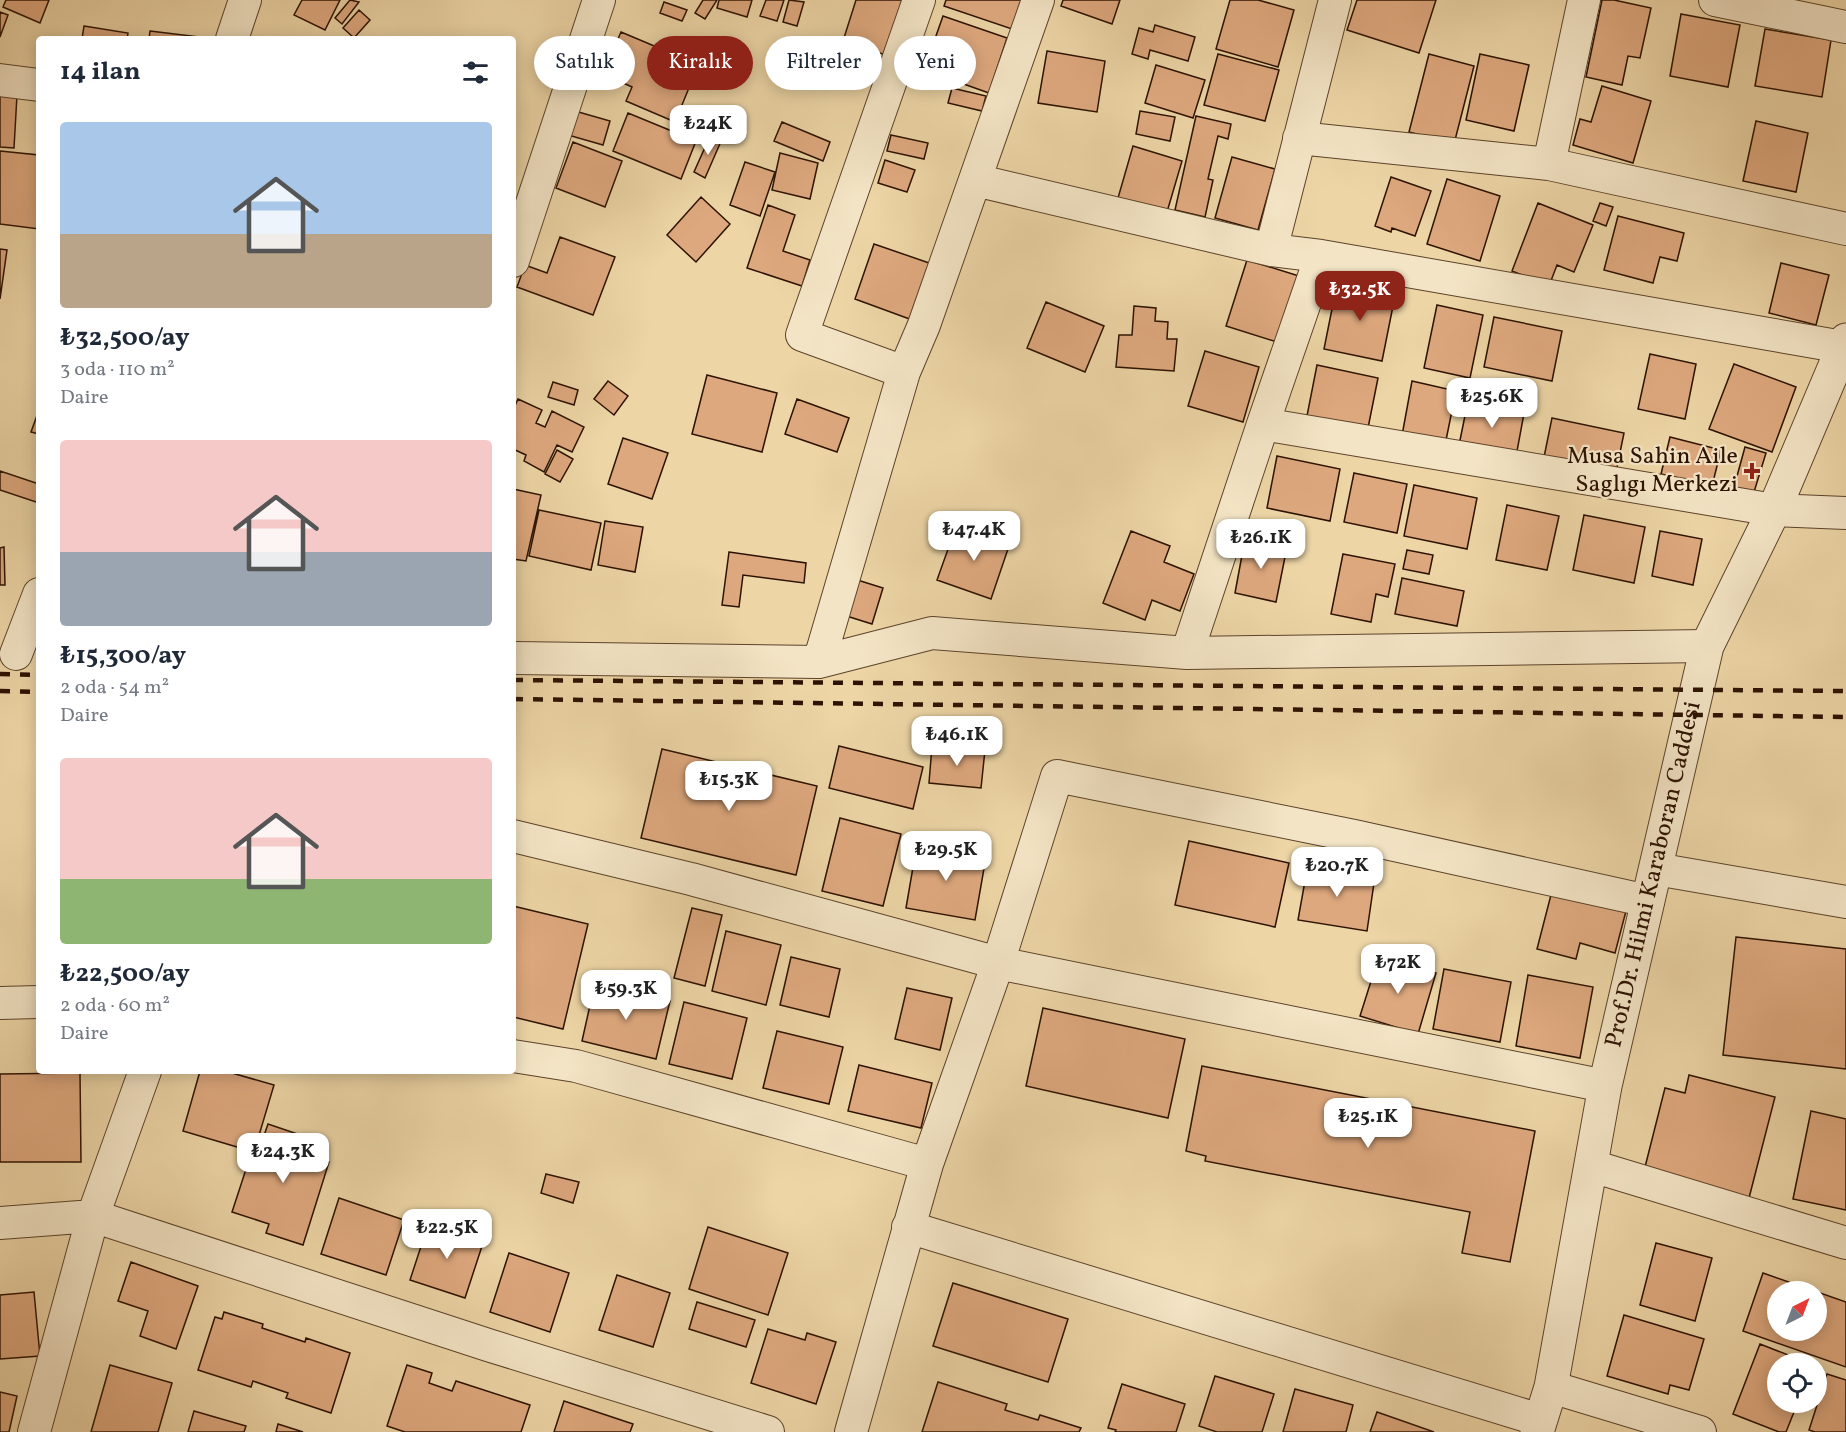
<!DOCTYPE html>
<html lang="tr">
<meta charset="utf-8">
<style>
body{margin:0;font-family:Vollkorn,serif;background:#f6f6f7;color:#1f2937;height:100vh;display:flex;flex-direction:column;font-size:22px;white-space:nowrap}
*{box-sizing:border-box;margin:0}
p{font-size:20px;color:#747a83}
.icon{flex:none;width:33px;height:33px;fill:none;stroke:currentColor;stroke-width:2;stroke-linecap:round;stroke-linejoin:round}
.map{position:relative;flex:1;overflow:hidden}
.panel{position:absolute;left:36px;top:36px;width:480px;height:1038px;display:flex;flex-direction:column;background:#fff;border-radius:6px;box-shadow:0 3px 15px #0003}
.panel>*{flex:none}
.top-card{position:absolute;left:534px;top:36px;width:570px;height:54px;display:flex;gap:12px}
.needle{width:39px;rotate:42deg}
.buttons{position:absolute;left:1767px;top:1281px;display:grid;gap:12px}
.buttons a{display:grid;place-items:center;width:60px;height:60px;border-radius:50%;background:#fff;box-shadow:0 3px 15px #0003;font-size:30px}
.price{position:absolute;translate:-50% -51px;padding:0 14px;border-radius:12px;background:#fff;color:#222;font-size:20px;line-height:39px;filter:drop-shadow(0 2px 3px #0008)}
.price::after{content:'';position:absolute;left:50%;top:36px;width:18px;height:14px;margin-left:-9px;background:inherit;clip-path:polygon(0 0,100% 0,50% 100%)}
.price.on{background:#8f2418;color:#fff}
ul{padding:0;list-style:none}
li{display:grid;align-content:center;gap:12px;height:318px;padding:0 24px}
li span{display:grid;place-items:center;height:186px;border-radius:6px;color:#555}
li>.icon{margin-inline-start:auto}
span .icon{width:108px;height:108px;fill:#fffc;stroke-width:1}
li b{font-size:26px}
h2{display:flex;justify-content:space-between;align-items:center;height:72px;padding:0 24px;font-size:26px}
.tag{padding:0 21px;border-radius:27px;background:#fff;box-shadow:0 3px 15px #0003;font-size:21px;line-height:54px}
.tag.on{background:#8f2418;color:#fff}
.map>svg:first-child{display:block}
.building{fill:#dea87e;stroke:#2c1201;stroke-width:1.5;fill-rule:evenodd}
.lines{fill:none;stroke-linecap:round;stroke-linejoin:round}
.minor-casing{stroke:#5c432a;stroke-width:34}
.tertiary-casing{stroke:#5c432a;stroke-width:35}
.minor{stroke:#f3e4c5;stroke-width:32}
.tertiary{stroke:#f3e4c5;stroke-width:33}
.rail{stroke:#2c1201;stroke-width:4.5;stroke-dasharray:10 10;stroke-linecap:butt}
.poi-dot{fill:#8f2418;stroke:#f3e4c5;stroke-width:2}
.labels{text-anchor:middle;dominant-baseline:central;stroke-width:4.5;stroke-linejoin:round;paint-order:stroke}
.poi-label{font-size:24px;fill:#2c1201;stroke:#f3e4c5;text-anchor:end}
.street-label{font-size:24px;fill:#2c1201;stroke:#f3e4c5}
</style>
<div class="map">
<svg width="1846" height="1432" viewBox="0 0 1846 1432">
<rect width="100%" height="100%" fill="#edd5a6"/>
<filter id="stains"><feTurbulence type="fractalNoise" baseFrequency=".00333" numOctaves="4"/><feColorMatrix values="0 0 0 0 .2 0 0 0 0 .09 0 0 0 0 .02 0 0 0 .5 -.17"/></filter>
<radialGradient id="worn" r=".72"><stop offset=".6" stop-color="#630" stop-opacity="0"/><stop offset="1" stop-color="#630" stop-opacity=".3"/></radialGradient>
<path class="building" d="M6,0H49L40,23L3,7Z
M302,0H340L325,30L294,15Z
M350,0L359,2L342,24L335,18Z
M703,0H717L705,19L695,13Z
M719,0H752L747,17L717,8Z
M766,0H784L777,21L760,16Z
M789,0L804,2L797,26L783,22Z
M856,0H911L892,57L843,41Z
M946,0H1028L1018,31L944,6Z
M1063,0H1120L1112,24L1061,6Z
M1230,0H1258L1294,10L1278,67L1216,49Z
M1357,0H1436L1419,53L1347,30Z
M1602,0H1614L1651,8L1640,58L1628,56L1622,85L1586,77Z
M664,2L687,10L682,21L660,13Z
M359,10L370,20L354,38L343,28Z
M0,12L8,15L0,37Z
M1681,14L1740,25L1728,87L1670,76Z
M943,16L1007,38L989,93L924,70Z
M1155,25L1195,37L1188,61L1150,50L1148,59L1132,54L1139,28L1153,32Z
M84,26L128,33L127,39H82Z
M1765,29L1831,40L1822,97L1755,86Z
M150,31L208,38L207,39H149Z
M621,32L678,56L671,74L691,83L675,122L626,101L632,87L621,82L623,76L605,69Z
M1047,51L1105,61L1097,112L1038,103Z
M1218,54L1279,70L1265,121L1204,105Z
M1429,54L1474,66L1454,144L1409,132Z
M1480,54L1529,65L1514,131L1466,120Z
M1156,65L1205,80L1193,118L1145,103Z
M1602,86L1651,101L1633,163L1573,145L1580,119L1591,122Z
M952,88L986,96L982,111L948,103Z
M0,94L17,95L14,148L0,147Z
M575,111L610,121L603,145L568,135Z
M1140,111L1175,117L1170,141L1136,134Z
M628,113L696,141L681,179L613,151Z
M1196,116L1231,124L1228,139L1218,136L1208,179L1213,180L1205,217L1175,210Z
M1756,121L1808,133L1796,192L1743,181Z
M782,122L830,142L823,161L774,141Z
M711,134L722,139L705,178L694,172Z
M891,135L928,143L924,159L887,151Z
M573,142L622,161L605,207L556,188Z
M1133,146L1182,161L1167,212L1118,198Z
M0,151L39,155V229L0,224Z
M780,153L818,163L810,199L772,190Z
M1232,157L1275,169L1258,230L1215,218Z
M885,160L915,170L907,192L878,183Z
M745,162L775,172L760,216L730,205Z
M1391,177L1431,191L1415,236L1392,228L1391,232L1375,226Z
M1447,179L1500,196L1480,261L1427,244Z
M701,197L730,224L696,262L667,235Z
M1538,203L1593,225L1574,272L1557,265L1549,286L1512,271Z
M1600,203L1613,207L1606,226L1593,221Z
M768,205L795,215L783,251L810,260L802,286L747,268Z
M1618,216L1684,233L1677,261L1660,257L1653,283L1604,270Z
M560,237L615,257L593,315L517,287L525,265L547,273Z
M874,244L935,265L915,321L855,299Z
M0,249L7,250L0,299Z
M1247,260L1299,276L1277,342L1226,326Z
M1781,263L1829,275L1816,325L1769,313Z
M1337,284L1395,296L1382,361L1324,349Z
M1046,302L1104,326L1085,372L1027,348Z
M1437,305L1483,315L1470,378L1424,368Z
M1134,306L1156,308L1155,321L1168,322L1167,339H1177L1174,371L1116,367L1119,335H1132Z
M1494,317L1562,331L1552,381L1484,367Z
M1205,351L1259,367L1243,422L1188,406Z
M1650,354L1696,364L1685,419L1638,409Z
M1734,364L1796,387L1772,452L1709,429Z
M1317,365L1378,378L1366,438L1305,426Z
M707,375L777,393L762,452L692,434Z
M608,381L628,396L614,415L594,399Z
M1412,381L1456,391L1444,450L1401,441Z
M553,382L578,390L574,405L548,397Z
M1469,396L1525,408L1515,462L1458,450Z
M518,399L542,410L536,423L545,427L552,411L584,427L572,452L557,445L544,472L524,461L526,455L513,449V410Z
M797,399L849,418L837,452L785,434Z
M39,410V434L31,432Z
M1552,418L1624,433L1615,477L1543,462Z
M1670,437L1721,450L1712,486L1661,474Z
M623,438L668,453L652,499L608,484Z
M1745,447L1766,453L1754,492L1734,487Z
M557,450L573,459L560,482L545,474Z
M1277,456L1340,469L1330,521L1267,508Z
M0,471L39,484V503L0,490Z
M1354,473L1407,484L1397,533L1344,522Z
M1414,485L1477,498L1467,549L1404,536Z
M513,489L541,495L526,561L513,559Z
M1507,505L1559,516L1547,570L1496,560Z
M539,510L601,523L591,570L529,556Z
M1584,515L1645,527L1634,583L1573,570Z
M605,521L643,527L635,572L598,565Z
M957,524L1010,543L991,599L937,580Z
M1131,531L1170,546L1164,562L1194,574L1180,611L1152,600L1145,620L1103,603Z
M1660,531L1702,539L1693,585L1652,576Z
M1245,539L1287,547L1276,602L1235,593Z
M4,547L5,585H0V548Z
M1407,550L1433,555L1429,574L1403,569Z
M729,552L806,563L804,583L743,575L739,607L722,605Z
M1343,554L1395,564L1388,597L1376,594L1371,622L1331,614Z
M851,578L883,588L872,624L840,614Z
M1402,578L1464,591L1457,626L1395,614Z
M839,746L923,767L913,809L829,788Z
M932,746L985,750L981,788L929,783Z
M662,749L817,786L796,875L641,838Z
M840,818L901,834L883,906L822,891Z
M1189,841L1289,863L1275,927L1175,905Z
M917,844L986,857L975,920L906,908Z
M1308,864L1375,876L1367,931L1298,920Z
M1552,891L1626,911L1615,953L1580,943L1576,959L1537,949Z
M513,906L588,924L563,1029L513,1017Z
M692,908L722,915L705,986L674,978Z
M726,931L781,945L766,1005L712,991Z
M1736,937L1846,949V1069L1723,1055Z
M1379,956L1436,973L1418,1034L1360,1016Z
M791,957L840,969L829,1017L780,1005Z
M1444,969L1511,982L1500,1042L1433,1029Z
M1528,975L1593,987L1580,1058L1516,1046Z
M595,983L670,1001L656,1059L582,1041Z
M907,988L952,998L940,1050L895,1039Z
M684,1002L747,1018L732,1079L669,1064Z
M1043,1008L1185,1039L1168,1118L1026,1086Z
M777,1031L843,1047L829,1104L763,1088Z
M859,1065L932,1083L921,1128L848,1111Z
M1202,1066L1535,1131L1510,1262L1462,1253L1470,1212L1205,1161L1206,1156L1186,1151Z
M200,1071H225L274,1085L254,1152L183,1131Z
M80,1073L81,1162H0V1074Z
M1689,1075L1775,1097L1749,1198L1644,1171L1665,1088L1685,1093Z
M1811,1111L1846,1119V1210L1793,1199Z
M268,1124L318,1141L313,1156L329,1162L303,1245L266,1233L269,1224L232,1212L251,1154L257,1156Z
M546,1174L579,1182L573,1203L541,1193Z
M339,1198L404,1220L386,1275L321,1254Z
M429,1222L484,1240L465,1298L410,1280Z
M708,1227L788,1253L768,1315L689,1289Z
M1656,1243L1712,1258L1695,1321L1640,1305Z
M509,1253L569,1273L550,1332L490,1312Z
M131,1262L198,1286L176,1349L140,1336L148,1311L118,1301Z
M1763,1273L1846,1302V1367L1743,1331ZM1778,1292H1816V1330H1778Z
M617,1275L670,1293L653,1347L599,1330Z
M953,1283L1068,1319L1048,1382L933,1346Z
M34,1292L40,1356L0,1359V1295Z
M697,1302L755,1320L746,1347L689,1329Z
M224,1312L263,1324L262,1328L305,1342L306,1338L350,1353L331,1413L286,1398L288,1393L253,1381L251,1387L198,1370L215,1317L222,1319Z
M1624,1315L1704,1339L1689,1390L1670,1385L1668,1394L1607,1376Z
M768,1329L805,1340L807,1333L836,1342L816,1404L751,1383Z
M1760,1344L1811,1364H1778V1402H1798L1786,1432H1779L1733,1414Z
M110,1365L172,1383L158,1432H91Z
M407,1365L432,1373L429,1383L452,1391L456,1381L530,1405L521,1432H405L387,1426Z
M1827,1374L1846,1380V1432H1815L1809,1430Z
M1215,1376L1274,1394L1262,1432H1217L1199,1426Z
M938,1382L1007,1404L1005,1410L1038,1420L1040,1415L1081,1428L1079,1432H922Z
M1122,1384L1185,1404L1176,1432H1115L1116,1430L1108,1428Z
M1295,1389L1353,1405L1346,1432H1283Z
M0,1392L17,1396L9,1432H0Z
M564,1401L633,1424L630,1432H554Z
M194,1411L246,1426L244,1432H188Z
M1377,1412L1434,1432H1370Z
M278,1424L303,1432H276Z"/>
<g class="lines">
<defs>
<path id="minor" d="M1715,0L1846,27
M232,39L245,0
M0,80L39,85
M1299,138L1549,164L1846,229
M1549,164L1584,0
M975,180L1271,250L1321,256L1843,347
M1271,250L1335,0
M513,261L599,0
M904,372L802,335L919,0
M1263,424L1774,510L1846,513
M1187,653L1263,424L1321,256
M16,654L39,594
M513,658L819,662L932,633L1187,653L1707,646
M819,662L904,372L924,325L1038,0
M513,836L691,879L998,963L1605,1086
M1656,869L1846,902
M0,1003L39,1002
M513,1056L576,1066L927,1164
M1592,1166L1846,1243
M0,1223L93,1216L488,1345L768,1432
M908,1227L1540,1420
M1551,1387L1700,1432
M34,1432L93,1216L145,1071
M851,1432L927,1164L998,963L1057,776L1354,836L1648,901"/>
<g id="tertiary">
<path id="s1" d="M1537,1432L1551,1387L1605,1086L1707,646L1774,510L1846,340"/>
</g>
</defs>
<use href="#minor" class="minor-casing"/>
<use href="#tertiary" class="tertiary-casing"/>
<use href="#minor" class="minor"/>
<use href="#tertiary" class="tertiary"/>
<path class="rail" d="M0,674L39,675
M513,680L1846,691
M0,691L39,692
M513,699L1846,717"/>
</g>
<path class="poi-dot" d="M1749 462h6v6h6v6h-6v6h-6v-6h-6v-6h6z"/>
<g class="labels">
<g class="poi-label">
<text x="1738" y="457">Musa Sahin Aile<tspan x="1738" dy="28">Saglıgı Merkezi</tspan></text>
</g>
<g class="street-label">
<text stroke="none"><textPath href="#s1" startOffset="570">Prof.Dr. Hilmi Karaboran Caddesi</textPath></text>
</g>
</g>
<rect width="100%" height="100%" filter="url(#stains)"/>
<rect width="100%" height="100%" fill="url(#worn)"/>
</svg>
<div class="buttons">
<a><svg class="needle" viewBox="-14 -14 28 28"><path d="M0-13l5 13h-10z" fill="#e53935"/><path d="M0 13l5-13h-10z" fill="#747a83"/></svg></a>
<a><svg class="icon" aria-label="locate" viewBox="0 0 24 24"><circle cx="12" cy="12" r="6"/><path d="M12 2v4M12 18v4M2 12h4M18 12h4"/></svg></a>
</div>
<b class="price" style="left:708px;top:156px">₺24K</b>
<b class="price on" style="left:1360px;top:322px">₺32.5K</b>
<b class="price" style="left:1492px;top:429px">₺25.6K</b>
<b class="price" style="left:974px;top:562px">₺47.4K</b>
<b class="price" style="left:1261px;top:570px">₺26.1K</b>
<b class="price" style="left:957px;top:767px">₺46.1K</b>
<b class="price" style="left:729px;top:812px">₺15.3K</b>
<b class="price" style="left:946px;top:882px">₺29.5K</b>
<b class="price" style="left:1337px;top:898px">₺20.7K</b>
<b class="price" style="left:1398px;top:995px">₺72K</b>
<b class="price" style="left:626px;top:1021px">₺59.3K</b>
<b class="price" style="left:1368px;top:1149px">₺25.1K</b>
<b class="price" style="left:283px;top:1184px">₺24.3K</b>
<b class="price" style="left:447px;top:1260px">₺22.5K</b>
<div class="top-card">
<a class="tag">Satılık</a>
<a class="tag on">Kiralık</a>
<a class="tag">Filtreler</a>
<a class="tag">Yeni</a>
</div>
<section class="panel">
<h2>14 ilan<svg class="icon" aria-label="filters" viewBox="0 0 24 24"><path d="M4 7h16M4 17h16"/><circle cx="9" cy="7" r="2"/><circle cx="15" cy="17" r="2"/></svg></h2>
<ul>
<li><span style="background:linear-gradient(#a9c7e8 60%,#b9a48a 0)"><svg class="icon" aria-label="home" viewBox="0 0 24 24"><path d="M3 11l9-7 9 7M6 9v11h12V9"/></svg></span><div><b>₺32,500/ay</b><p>3 oda · 110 m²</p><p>Daire</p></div></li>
<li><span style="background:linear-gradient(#f6c9c9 60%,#9aa5b1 0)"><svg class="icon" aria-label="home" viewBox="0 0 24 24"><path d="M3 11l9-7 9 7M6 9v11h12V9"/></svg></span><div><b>₺15,300/ay</b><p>2 oda · 54 m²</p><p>Daire</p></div></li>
<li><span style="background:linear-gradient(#f6c9c9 65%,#8fb573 0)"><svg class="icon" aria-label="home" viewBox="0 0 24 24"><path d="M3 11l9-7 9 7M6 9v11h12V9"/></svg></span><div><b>₺22,500/ay</b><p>2 oda · 60 m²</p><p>Daire</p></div></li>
</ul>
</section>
</div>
